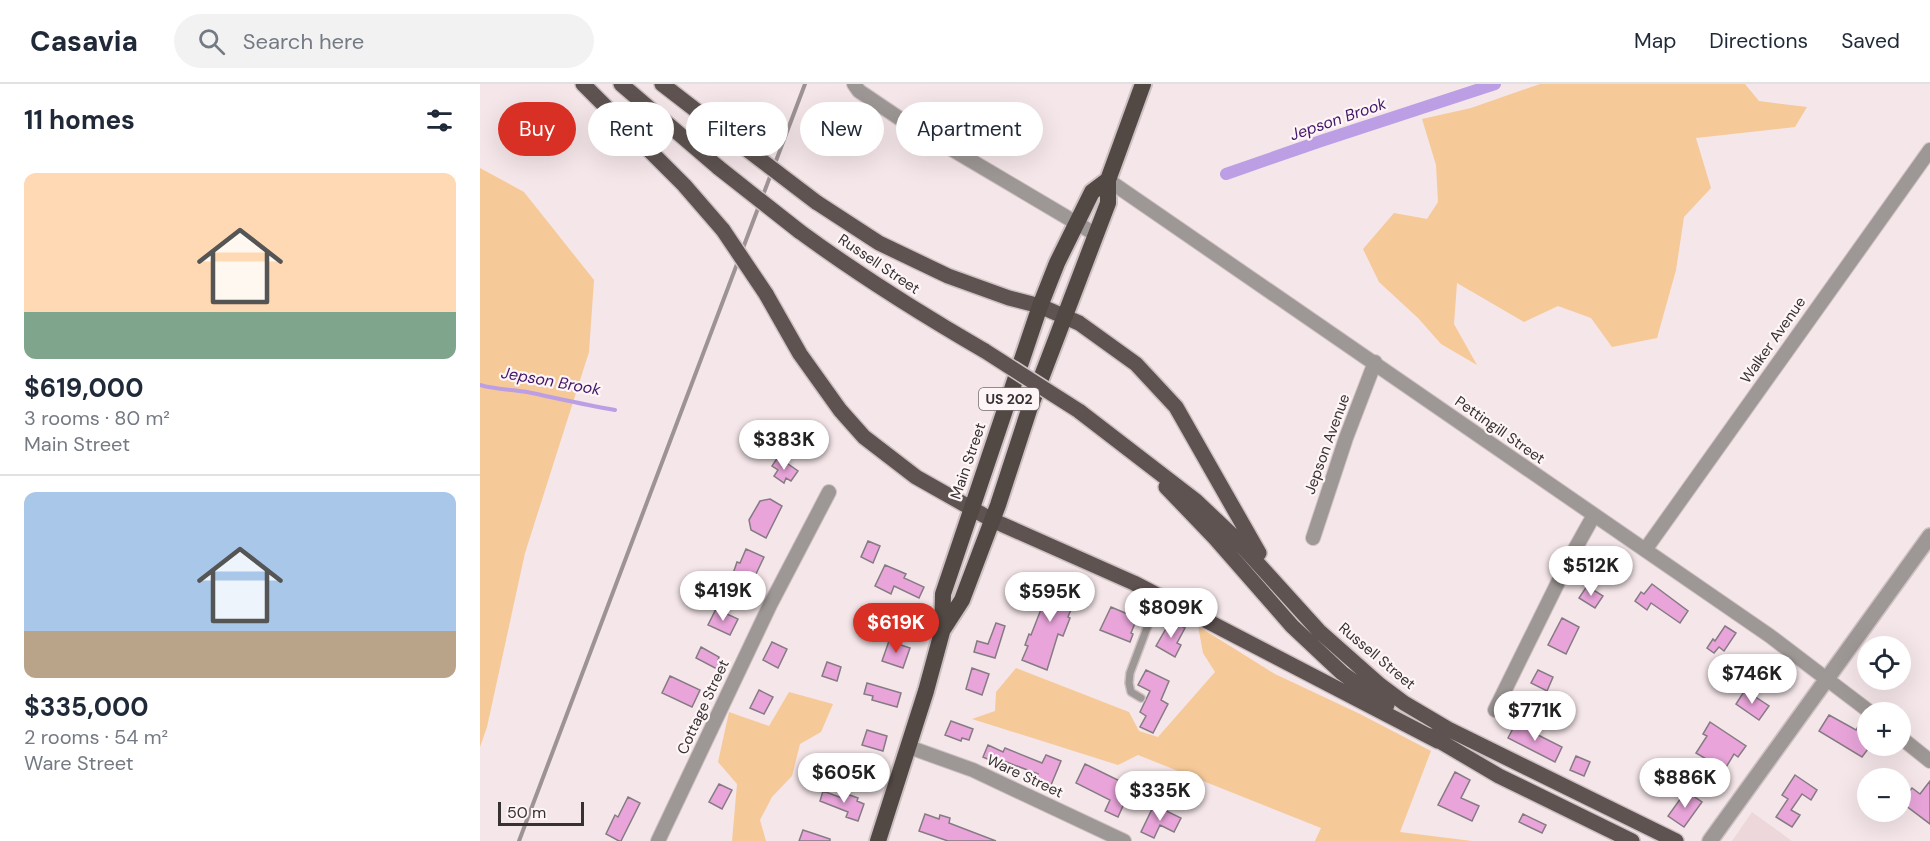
<!DOCTYPE html>
<meta charset="utf-8">
<style>
body{margin:0;font-family:"DM Sans",sans-serif;background:#f2f2f3;color:#1f2937;height:100vh;display:flex;flex-direction:column;font-size:22px;white-space:nowrap}
*{box-sizing:border-box;margin:0}
p{font-size:20px;color:#747a83}
.icon{flex:none;width:33px;height:33px;fill:none;stroke:currentColor;stroke-width:2;stroke-linecap:round;stroke-linejoin:round}
.map{position:relative;flex:1;overflow:hidden}
.details{display:flex;flex-direction:column;background:#fff;width:480px}
.details>*{flex:none}
.top-card{position:absolute;left:18px;top:18px;width:570px;height:54px;display:flex;gap:12px}
.tools{position:absolute;left:1377px;top:552px;display:grid;gap:12px}
.tools a{display:grid;place-items:center;width:54px;height:54px;border-radius:50%;background:#fff;box-shadow:0 6px 24px #0002;font-size:30px}
.scale{position:absolute;left:18px;bottom:15px;width:86px;box-sizing:border-box;padding-left:6px;border:3px solid #363132;border-top:0;font-size:16px;line-height:21px;white-space:nowrap;color:#363132;-webkit-text-stroke:4px #fef5f7;paint-order:stroke}
.price{position:absolute;translate:-50% -51px;padding:0 14px;border-radius:21px;background:#fff;color:#222;font-size:20px;line-height:39px;filter:drop-shadow(0 2px 3px #0008)}
.price::after{content:'';position:absolute;left:50%;top:36px;width:18px;height:14px;margin-left:-9px;background:inherit;clip-path:polygon(0 0,100% 0,50% 100%)}
.price.active{background:#d93025;color:#fff}
ul{padding:0;list-style:none}
li{display:grid;align-content:center;gap:12px;height:318px;padding:0 24px}
li+li{border-top:2px solid #e0e1e3}
li span{display:grid;place-items:center;height:186px;border-radius:12px;color:#555}
li>.icon{margin-inline-start:auto}
span .icon{width:108px;height:108px;fill:#fffc;stroke-width:1}
li b{font-size:26px}
h2{display:flex;justify-content:space-between;align-items:center;height:72px;padding:0 24px;font-size:26px}
.chip{padding:0 21px;border-radius:27px;background:#fff;box-shadow:0 6px 24px #0002;font-size:21px;line-height:54px}
.chip.active{background:#d93025;color:#fff}
header{display:flex;align-items:center;gap:36px;box-sizing:border-box;height:84px;padding:0 30px;background:#fff;border-bottom:2px solid #e0e1e3}
header strong{font-size:28px}
nav{display:flex;gap:33px;margin-inline-start:auto;font-size:21px}
.search{width:420px;height:54px;background:#f2f2f3;display:flex;align-items:center;gap:15px;box-sizing:border-box;padding:0 21px;border-radius:33px;color:#747a83;font-size:22px}
main{display:flex;flex:1;min-height:0}
.map>svg:first-child{display:block}
.built{fill:#eed7db}
.green{fill:#f6c999}
.lines{fill:none;stroke-linecap:round;stroke-linejoin:round}
.stream{stroke:#bc9ee5;stroke-width:4}
.canal{stroke:#bc9ee5;stroke-width:12}
.building{fill:#e9a5da;stroke:#857b83;stroke-width:1.5}
.service-casing{stroke:#cfc2c4;stroke-width:10}
.minor-casing{stroke:#cfc2c4;stroke-width:16}
.tertiary-casing{stroke:#cfc2c4;stroke-width:18}
.primary-casing{stroke:#cfc2c4;stroke-width:18}
.trunk-casing{stroke:#cfc2c4;stroke-width:20}
.service{stroke:#9d9795;stroke-width:7}
.minor{stroke:#9d9795;stroke-width:14}
.tertiary{stroke:#9d9795;stroke-width:15}
.primary{stroke:#5e5350;stroke-width:15}
.trunk{stroke:#524844;stroke-width:16}
.rail{stroke:#9d9395;stroke-width:4}
.primary-bridge-casing{stroke:#cfc2c4;stroke-width:18;stroke-linecap:butt}
.primary-bridge{stroke:#5e5350;stroke-width:15}
.labels{text-anchor:middle;dominant-baseline:central;stroke-width:4.5;stroke-linejoin:round;paint-order:stroke}
.shield{fill:#fef5f7;stroke:#726c6d;stroke-width:1.5}
.shield-label{font-size:14px;font-weight:bold;fill:#363132}
.street-label{font-size:15px;fill:#363132;stroke:#fef5f7}
.water-label{font-size:16px;font-style:italic;fill:#421669;stroke:#fef5f7}
</style>
<header>
<strong>Casavia</strong>
<div class="search"><svg class="icon" aria-label="search" viewBox="0 0 24 24"><circle cx="10" cy="10" r="6"/><path d="M15 15l6 6"/></svg>Search here</div>
<nav><a>Map</a><a>Directions</a><a>Saved</a></nav>
</header>
<main>
<section class="details">
<h2>11 homes<svg class="icon" aria-label="filters" viewBox="0 0 24 24"><path d="M4 7h16M4 17h16"/><circle cx="9" cy="7" r="2"/><circle cx="15" cy="17" r="2"/></svg></h2>
<ul>
<li><span style="background:linear-gradient(#ffd9b3 75%,#7fa58c 0)"><svg class="icon" aria-label="home" viewBox="0 0 24 24"><path d="M3 11l9-7 9 7M6 9v11h12V9"/></svg></span><div><b>$619,000</b><p>3 rooms · 80 m²</p><p>Main Street</p></div></li>
<li><span style="background:linear-gradient(#a9c7e8 75%,#b9a48a 0)"><svg class="icon" aria-label="home" viewBox="0 0 24 24"><path d="M3 11l9-7 9 7M6 9v11h12V9"/></svg></span><div><b>$335,000</b><p>2 rooms · 54 m²</p><p>Ware Street</p></div></li>
</ul>
</section>
<div class="map">
<svg width="1450" height="757" viewBox="0 0 1450 757">
<rect width="100%" height="100%" fill="#f5e6e9"/>
<path class="built" d="M1272,728L1312,757H1252Z"/>
<path class="green" d="M1060,0H1265L1279,17L1327,23L1315,43L1216,54L1231,104L1204,133L1196,186L1177,254L1132,263L1111,234L1078,222L1044,238L977,199L974,240L997,281L961,260L938,234L899,198L883,165L914,129L947,135L958,118L956,81L942,35L991,24Z
M0,84L44,108L114,196L109,268L45,469L7,643L0,663Z
M718,542L795,590L880,630L951,667L920,748L992,757H835L841,744L658,671L638,681L492,635L515,627L516,608L536,584L649,628L659,647L678,653L735,588L723,569Z
M309,608L353,620L341,648L320,660L312,692L292,713L280,736L286,757H252L257,700L238,678L249,628L289,642Z"/>
<g class="lines">
<path class="stream" d="M0,301C16,306 31,305 47,308C76,314 106,321 135,326"/>
<path class="canal" d="M746,90L841,57L1015,0"/>
</g>
<path class="building" d="M298,373L318,387L311,397L306,394L304,399L294,392L298,386L292,382Z
M290,415L302,422L286,454L271,446L269,436L280,417Z
M388,457L400,462L393,479L381,473Z
M266,465L284,473L267,509L249,501L257,478L260,479Z
M1122,469L1146,484L1139,494L1126,486L1117,500L1109,495L1112,489L1110,488Z
M405,481L426,490L424,494L444,503L439,514L414,502L411,510L395,502Z
M574,492L596,500L590,516L594,518L588,533L590,534L583,552L578,550L567,586L542,576L548,562L545,561L549,550L551,551Z
M1172,500L1208,527L1200,539L1171,519L1167,526L1155,517L1161,508L1164,510Z
M1107,502L1123,512L1115,524L1099,514Z
M631,523L657,534L651,549L653,550L650,558L620,546Z
M236,525L258,535L250,551L228,541Z
M1082,534L1099,543L1086,570L1068,561Z
M691,536L705,544L697,559L701,561L695,573L676,562Z
M516,539L525,542L515,574L494,568L497,557L508,560Z
M1245,542L1256,549L1244,567L1239,563L1234,569L1227,564L1233,555L1235,557Z
M409,557L430,564L423,584L402,577Z
M292,558L307,565L298,584L283,576Z
M221,563L239,573L238,576L241,577L237,585L216,574Z
M1279,571L1304,587L1296,599L1271,583Z
M347,578L361,583L357,597L342,592Z
M492,584L509,590L502,611L486,605Z
M666,586L689,597L681,616L688,620L673,649L660,643L666,632L660,628L670,607L658,601Z
M1058,586L1073,593L1067,607L1051,599Z
M190,592L220,606L212,623L182,609Z
M387,599L421,609L417,623L392,616L393,612L384,610Z
M279,606L293,613L284,630L270,624Z
M1265,606L1289,622L1279,636L1256,620Z
M1349,631L1376,646L1380,639L1388,643V665L1382,673L1339,647Z
M471,637L493,645L489,656L482,654L481,657L465,651Z
M1037,637L1059,648L1058,651L1082,663L1075,678L1028,654Z
M1230,638L1266,662L1258,673L1254,670L1242,690L1226,679L1228,676L1216,669L1227,652L1223,650Z
M387,646L407,652L403,667L382,661Z
M508,661L523,668L525,664L562,679L566,671L581,677L571,701L556,694L558,690L521,676L519,680L503,673Z
M1096,672L1110,678L1104,692L1090,686Z
M605,680L652,703L655,697L675,706L667,722L647,713L638,733L625,727L630,716L596,699Z
M378,683L394,687L390,699L375,695Z
M975,688L990,696L981,714L999,722L992,737L958,721Z
M1315,691L1337,706L1331,716L1322,710L1311,726L1320,731L1312,743L1296,733L1308,715L1302,711Z
M1450,697V740L1421,718L1432,704L1440,710Z
M239,700L252,706L242,725L229,718Z
M343,707L362,714L364,709L378,714L377,717L384,720L378,737L366,733L368,728L340,717Z
M1206,707L1222,718L1204,743L1188,732Z
M148,713L160,719L141,757H139L126,750L135,731L138,733Z
M674,721L701,734L694,748L680,741L674,754L661,748Z
M445,730L459,735L460,731L470,734L469,739L516,757H468L439,747Z
M1043,730L1066,741L1062,749L1039,738Z
M323,746L350,755V757H319Z"/>
<g class="lines">
<defs>
<path id="service" d="M661,614L651,608L649,599L650,589L679,512"/>
<path id="minor" d="M374,0L379,7L419,34L615,150
M628,96L1290,552L1390,628
M833,454L866,354L895,278
M1165,466L1450,66
M1015,626L1090,474L1114,431
M1420,653L1450,677
M429,663L493,686L644,757
M178,757L290,521L349,408"/>
<path id="tertiary" d="M1230,757L1450,452"/>
<path id="primary" d="M103,0L204,101L243,146
M141,0L239,84
M182,0L248,51
M336,118L399,159L468,192L529,214L560,222L599,239L656,280L696,323L779,469
M319,147C379,191 441,230 505,267
M286,210L320,270L360,326L384,353L436,393L512,436L654,499L958,657
M599,327L716,417L752,451L839,547L900,601L924,619L968,645L1196,757
M686,403L735,454L812,542L862,589L907,621
M951,652L1019,692L1152,757"/>
<path id="trunk" d="M462,547L482,516L518,421L549,326L628,119V96L663,0
M398,757L446,607L462,548L463,510L560,222L577,179L612,108L628,96"/>
</defs>
<use href="#service" class="service-casing"/>
<use href="#minor" class="minor-casing"/>
<use href="#tertiary" class="tertiary-casing"/>
<use href="#primary" class="primary-casing"/>
<use href="#trunk" class="trunk-casing"/>
<use href="#service" class="service"/>
<use href="#minor" class="minor"/>
<use href="#tertiary" class="tertiary"/>
<use href="#primary" class="primary"/>
<use href="#trunk" class="trunk"/>
<path class="rail" d="M39,757L325,0"/>
<defs>
<path id="primary-bridge" d="M248,51L336,118
M239,84L319,147
M243,146L286,210
M505,267L599,327"/>
</defs>
<use href="#primary-bridge" class="primary-bridge-casing"/>
<use href="#primary-bridge" class="primary-bridge"/>
</g>
<g class="labels">
<rect class="shield" x="499" y="304" width="60" height="22" rx="4.5"/>
<g class="shield-label">
<text x="529" y="315">US 202</text>
</g>
<g class="street-label">
<text transform="translate(399 180) rotate(34)">Russell Street</text>
<text transform="translate(1293 256) rotate(-55)">Walker Avenue</text>
<text transform="translate(1020 346) rotate(35)">Pettingill Street</text>
<text transform="translate(847 360) rotate(-70)">Jepson Avenue</text>
<text transform="translate(488 377) rotate(-71)">Main Street</text>
<text transform="translate(897 572) rotate(40)">Russell Street</text>
<text transform="translate(223 623) rotate(-65)">Cottage Street</text>
<text transform="translate(545 692) rotate(25)">Ware Street</text>
</g>
<g class="water-label">
<text transform="translate(858 35) rotate(-19)">Jepson Brook</text>
<text transform="translate(71 297) rotate(10)">Jepson Brook</text>
</g>
</g>
</svg>
<div class="tools">
<a><svg class="icon" aria-label="locate" viewBox="0 0 24 24"><circle cx="12" cy="12" r="6"/><path d="M12 2v4M12 18v4M2 12h4M18 12h4"/></svg></a>
<a>+</a>
<a>−</a>
</div>
<div class="scale">50 m</div>
<b class="price" style="left:304px;top:387px">$383K</b>
<b class="price" style="left:1111px;top:513px">$512K</b>
<b class="price" style="left:243px;top:538px">$419K</b>
<b class="price" style="left:570px;top:539px">$595K</b>
<b class="price" style="left:691px;top:555px">$809K</b>
<b class="price active" style="left:416px;top:570px">$619K</b>
<b class="price" style="left:1272px;top:621px">$746K</b>
<b class="price" style="left:1055px;top:658px">$771K</b>
<b class="price" style="left:364px;top:720px">$605K</b>
<b class="price" style="left:1205px;top:725px">$886K</b>
<b class="price" style="left:680px;top:738px">$335K</b>
<div class="top-card">
<a class="chip active">Buy</a>
<a class="chip">Rent</a>
<a class="chip">Filters</a>
<a class="chip">New</a>
<a class="chip">Apartment</a>
</div>
</div>
</main>
